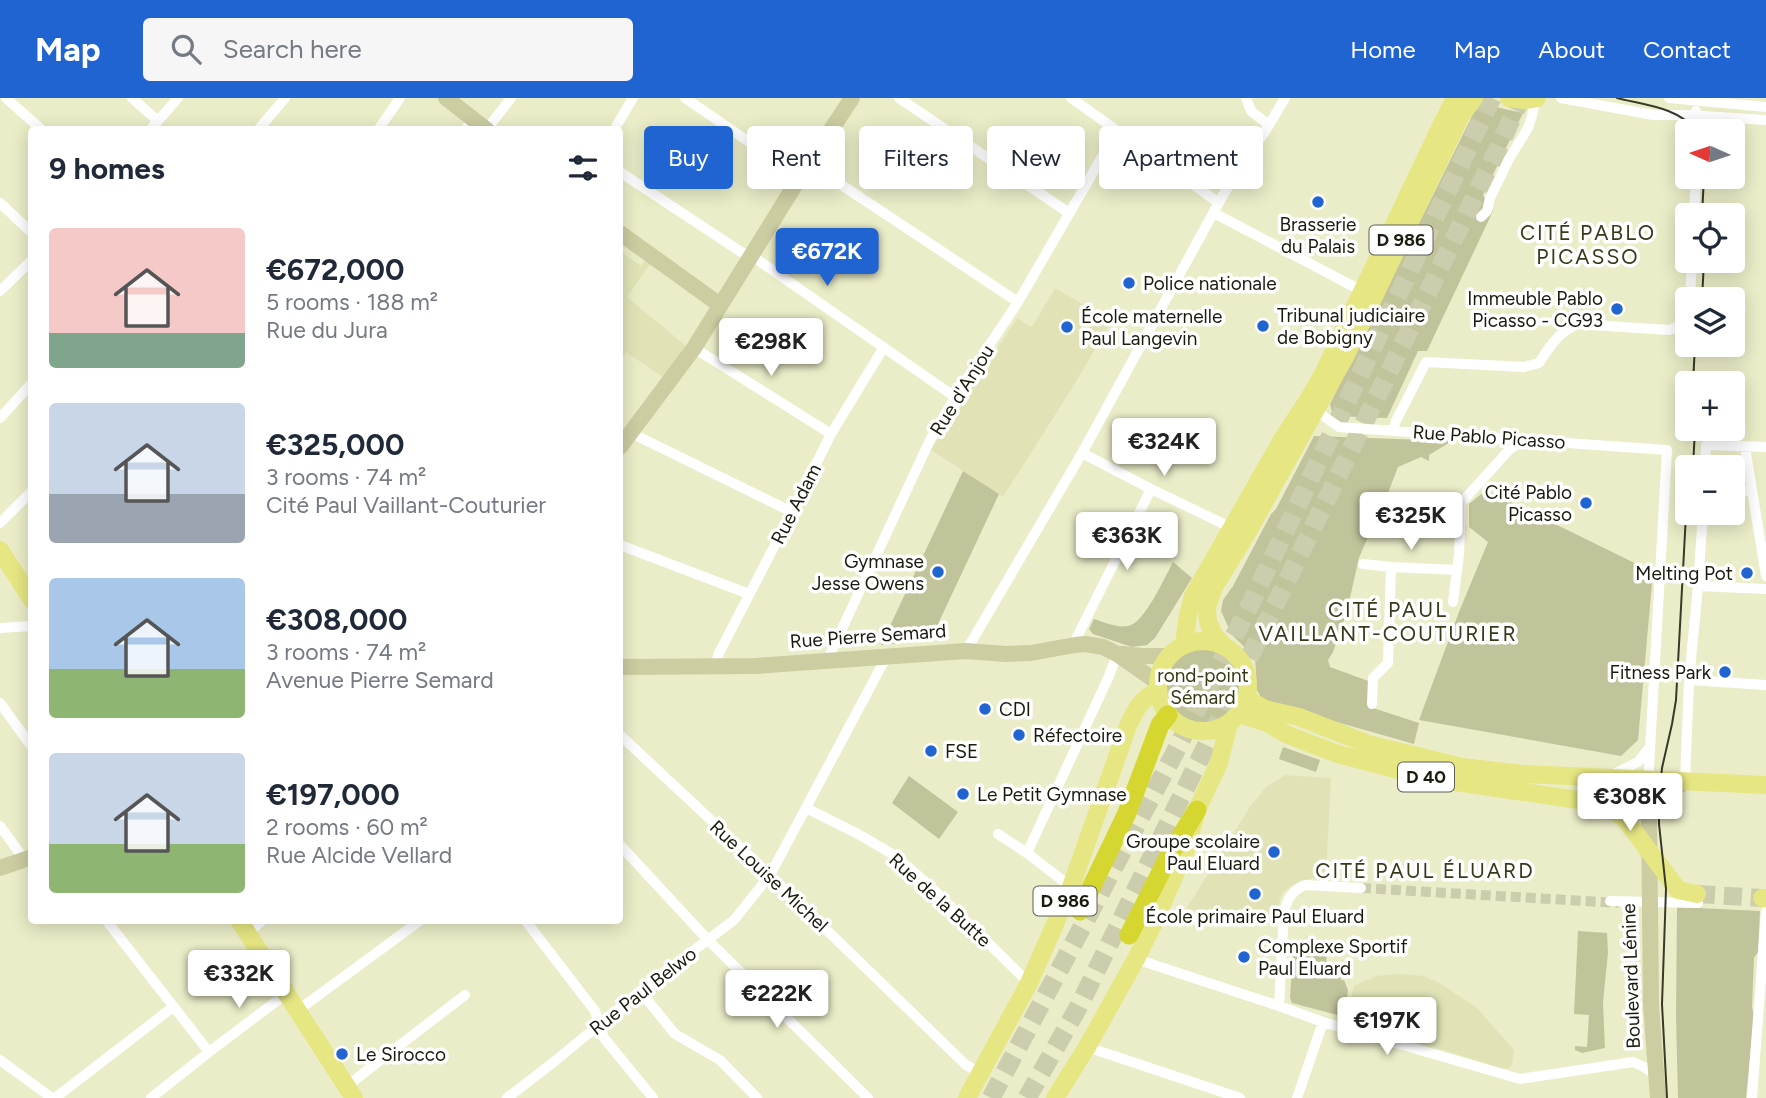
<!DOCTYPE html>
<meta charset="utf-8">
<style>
body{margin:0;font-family:Figtree,sans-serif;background:#f6f6f7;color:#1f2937;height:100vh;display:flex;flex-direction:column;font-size:26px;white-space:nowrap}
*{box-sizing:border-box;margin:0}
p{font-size:23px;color:#747a83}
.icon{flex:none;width:38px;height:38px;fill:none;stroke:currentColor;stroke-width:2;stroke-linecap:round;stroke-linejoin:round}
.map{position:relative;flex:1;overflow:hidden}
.sheet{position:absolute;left:28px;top:28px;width:595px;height:798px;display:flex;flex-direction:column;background:#fff;border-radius:7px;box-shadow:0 4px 18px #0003}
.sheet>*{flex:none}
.top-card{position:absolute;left:644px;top:28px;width:665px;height:63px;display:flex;gap:14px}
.needle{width:46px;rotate:273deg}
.buttons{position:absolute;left:1675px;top:21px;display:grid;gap:14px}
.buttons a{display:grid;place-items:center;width:70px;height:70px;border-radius:7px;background:#fff;box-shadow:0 4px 18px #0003;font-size:35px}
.price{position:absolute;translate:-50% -60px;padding:0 16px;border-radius:7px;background:#fff;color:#222;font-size:23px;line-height:46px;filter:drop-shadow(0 2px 4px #0008)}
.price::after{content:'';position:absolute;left:50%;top:42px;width:21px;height:16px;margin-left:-10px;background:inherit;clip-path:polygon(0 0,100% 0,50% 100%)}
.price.selected{background:#1f64d0;color:#fff}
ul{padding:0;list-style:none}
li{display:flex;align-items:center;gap:21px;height:175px;padding:0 21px}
li span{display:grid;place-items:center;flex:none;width:196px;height:140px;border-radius:7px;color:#555}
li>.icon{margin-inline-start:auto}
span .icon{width:84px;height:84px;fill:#fffc;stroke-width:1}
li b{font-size:30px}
h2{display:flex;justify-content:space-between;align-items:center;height:84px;padding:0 21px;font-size:30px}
.chip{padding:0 24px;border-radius:7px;background:#fff;box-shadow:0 4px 18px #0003;font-size:24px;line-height:63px}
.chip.selected{background:#1f64d0;color:#fff}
header{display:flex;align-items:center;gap:42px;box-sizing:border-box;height:98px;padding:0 35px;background:#1f64d0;color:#fff}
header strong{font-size:33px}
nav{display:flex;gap:38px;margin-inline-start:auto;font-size:24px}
.search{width:490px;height:63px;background:#f6f6f7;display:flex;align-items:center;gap:18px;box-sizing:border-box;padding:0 24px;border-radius:7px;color:#747a83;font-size:26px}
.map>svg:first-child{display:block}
.built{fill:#e1e3b7}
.green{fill:#c1c39b}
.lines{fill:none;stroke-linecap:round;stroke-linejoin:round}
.street-tunnel{stroke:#cccdac;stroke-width:10;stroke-dasharray:10 5;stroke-linecap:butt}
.primary-tunnel{stroke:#cccdac;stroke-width:18;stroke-dasharray:18 9;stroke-linecap:butt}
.highway-tunnel{stroke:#cccdac;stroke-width:19;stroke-dasharray:19 10;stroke-linecap:butt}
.street{stroke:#fff;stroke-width:10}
.secondary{stroke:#cdcda2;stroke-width:16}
.primary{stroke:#e6e683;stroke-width:18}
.highway{stroke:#d6d630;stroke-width:19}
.tram{stroke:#393929;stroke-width:2}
.poi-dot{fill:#1f64d0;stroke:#fff;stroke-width:2.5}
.labels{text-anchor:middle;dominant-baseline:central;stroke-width:7;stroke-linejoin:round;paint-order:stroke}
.shield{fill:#fff;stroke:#5f5f56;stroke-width:2}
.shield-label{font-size:18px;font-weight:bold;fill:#1a1a0d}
.poi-label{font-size:19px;fill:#1a1a0d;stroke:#fff;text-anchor:start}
.street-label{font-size:19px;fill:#1a1a0d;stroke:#fff}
.park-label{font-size:19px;fill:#373811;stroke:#fff}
.neighbourhood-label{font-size:21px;letter-spacing:2px;fill:#39391a;stroke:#fff}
</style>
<header>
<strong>Map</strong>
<div class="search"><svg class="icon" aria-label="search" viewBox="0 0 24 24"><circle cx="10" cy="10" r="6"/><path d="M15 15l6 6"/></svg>Search here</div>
<nav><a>Home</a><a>Map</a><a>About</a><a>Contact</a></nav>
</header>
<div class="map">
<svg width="1766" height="1000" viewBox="0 0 1766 1000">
<rect width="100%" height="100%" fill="#ebedc8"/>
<path class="built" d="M620,153L641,168L646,161L651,165L627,199L686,248L664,280L626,254L620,262Z
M1055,190L1112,223L1071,292L1003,399L931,352L1017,220L1032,229Z
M1285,677L1331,680L1326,778L1299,783L1284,793L1280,801L1276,826L1202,822L1203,813L1186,811L1250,709L1266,689Z
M1398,876L1424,878L1439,885L1476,909L1514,952L1512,967L1509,970L1504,971L1350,923L1352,895L1354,888L1376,878Z"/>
<path class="green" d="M1491,8L1523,15L1483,97L1493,113L1427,253H1418L1387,320L1333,318L1330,306L1475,12Z
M1314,338L1452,343L1429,357V363L1421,359L1398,369L1383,408H1381L1359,460L1346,517L1333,554L1328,562L1330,569L1371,584L1370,609L1419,625L1414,646L1263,603L1257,592L1255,559L1232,537L1221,513L1223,502L1233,488L1271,416L1276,411Z
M963,373L999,396L930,543L881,547Z
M1486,392L1653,474L1638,642L1621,658L1419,622L1459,514L1488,444L1469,429V406Z
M1173,464L1192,480L1155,540L1147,547L1132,549L1093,536L1089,531L1094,521C1104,524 1116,530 1128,528C1144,526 1165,479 1173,464Z
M1164 588a38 38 0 1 1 76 0a38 38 0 1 1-76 0Z
M1283,649L1320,662L1316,674L1279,661Z
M909,678L958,714L939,741L892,705Z
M1677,809L1760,813L1758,854L1754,860L1752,909L1754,918L1746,1000H1678L1676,919Z
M1578,833L1607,835L1608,855L1603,904L1605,950L1582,955L1575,952V948L1587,949L1589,917L1574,916Z
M1293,853L1327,854L1326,870L1338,871L1341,882H1344L1348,892L1345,919L1292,905L1290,900Z"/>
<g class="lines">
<path class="street-tunnel" d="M1361,790L1619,805"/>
<path class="primary-tunnel" d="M1697,796L1762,800"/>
<path class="highway-tunnel" d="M991,1000L1170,664L1249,509L1492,0
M1027,1000L1079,908L1496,55L1521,0"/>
<path class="street" d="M6,0L42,32
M132,0L158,23
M685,0L800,79
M899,0L1069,115
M1071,0L1219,105
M1561,0L1653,17H1687L1766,22
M1669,0L1766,9
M1696,13L1698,33
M1269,27L1285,0
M487,31L511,0
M150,32L178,0
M258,32L285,0
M378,32L400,0
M465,32L474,20
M614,32L633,0
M810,66L1018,204
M620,74L741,154L752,158L955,299
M0,105L32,135
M1214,115L1362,193
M1694,117L1696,79
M1481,119L1487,113L1490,100L1509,61L1528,30L1532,18L1536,0
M0,193L32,162
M1690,201L1692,163
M694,250L831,336
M1312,308L1315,312L1339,329L1667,352L1649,669V717
M0,320L32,285
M1393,332L1396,323L1426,264L1524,269L1539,265C1550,248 1558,235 1577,226L1669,232L1680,228L1687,220
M631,335L792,414
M1745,349L1766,478
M1082,355L1151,391L1232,430
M1705,369L1706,347L1766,349
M1732,392L1751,393
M0,425L32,393
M620,447L749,496
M1363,466L1391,469L1457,472
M1698,488L1766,491
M1453,504L1459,456L1461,405L1509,352L1521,343
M0,530L32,528
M1075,547L1077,539L1151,391
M966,553L1082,355L1223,97L1269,27L1251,13L1246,0
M827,563L930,342L955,299L1018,204L1117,33
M716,568L718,557L792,414L831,336L884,249
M1689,582L1766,587
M0,605L32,649
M1372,606L1373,580L1388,565L1391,469
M620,637L775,782L966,967L981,975
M1612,677L1638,664L1649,650
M1685,683L1689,582L1698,488L1703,415
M806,710L858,736L894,757L929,787L1029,885
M0,728L24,761
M998,736L1027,755L1071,789
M620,747L708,842L868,1000
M1027,755L1109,578L1117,556
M1610,803L1698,805
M106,822L209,954
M525,822L595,913L604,940L653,1000
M247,836L263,822
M1136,861L1279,908L1323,924L1520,981L1633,964L1644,969L1656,977
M640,893L675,936L720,962L757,1000
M1279,908L1284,813C1288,800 1292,793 1305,787L1361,790
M297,913L421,822
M1087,949L1240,1000
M0,962L52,1000
M347,988L465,897
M55,1000L173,909
M151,1000L209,954L286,896
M507,1000L555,963L640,893L734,822L770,777L882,567L889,557
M1297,1000L1323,924
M1752,1000L1766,814"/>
<path class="secondary" d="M446,0L487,32
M620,135L720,207
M620,349L694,250L800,79L852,0
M1122,556L1141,558H1168
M620,569L755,568L966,553L1006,556L1031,555L1075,547L1085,546L1103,549L1117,556L1157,584
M0,770L32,759
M1658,1000L1651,907L1649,717L1666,697L1685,683"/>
<path class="primary" d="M1509,0L1525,2L1537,0
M0,452L32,502
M1158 588a45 45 0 1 1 90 0a45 45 0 1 1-90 0Z
M1184,546L1188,517L1193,498L1283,340L1308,302L1323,276L1439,32L1452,6L1458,0
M1223,547L1214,537L1208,524L1207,509L1214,489L1246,437L1345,259L1460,19L1474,0
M1246,600L1265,611L1299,619L1368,646L1462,669L1522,676L1766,687
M1239,616L1267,625L1286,636L1311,646L1338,656L1406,674L1435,681L1599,705L1619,716L1628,725L1678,792L1697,796
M1762,800H1766
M239,822L354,1000
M967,1000L1029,885L1052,833L1071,789L1128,628C1136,611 1140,601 1158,593
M1055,1000L1087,949L1136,861L1155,823L1186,751L1197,712L1219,665L1229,625"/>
<path class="highway" d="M1080,813L1127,715L1160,627L1168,617
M1129,837L1170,756L1197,712"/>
<path class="tram" d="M1617,0C1643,7 1679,9 1696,33
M1702,117L1704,79
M1702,201L1704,163
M1693,285L1695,247
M1693,369L1695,331
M1667,1000L1662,906L1666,791L1659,726V700L1662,670L1672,626L1676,602L1687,398"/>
</g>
<g class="poi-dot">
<circle cx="1318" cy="104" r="7"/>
<circle cx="1129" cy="185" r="7"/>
<circle cx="1617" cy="211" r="7"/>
<circle cx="1263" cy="228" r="7"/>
<circle cx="1067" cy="229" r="7"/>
<circle cx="1586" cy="405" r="7"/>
<circle cx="938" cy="474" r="7"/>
<circle cx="1747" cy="475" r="7"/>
<circle cx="1725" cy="574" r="7"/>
<circle cx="985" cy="611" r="7"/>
<circle cx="1019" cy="637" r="7"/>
<circle cx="931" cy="653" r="7"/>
<circle cx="963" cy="696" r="7"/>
<circle cx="1274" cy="754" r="7"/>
<circle cx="1255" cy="796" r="7"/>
<circle cx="1244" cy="859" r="7"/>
<circle cx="342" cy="956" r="7"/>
</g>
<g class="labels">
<g class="shield">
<rect x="1369.5" y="127.5" width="63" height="29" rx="5"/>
<rect x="1398" y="664.5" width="56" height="29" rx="5"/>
<rect x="1033.5" y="788.5" width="63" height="29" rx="5"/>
</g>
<g class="shield-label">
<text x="1401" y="142">D 986</text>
<text x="1426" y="679">D 40</text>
<text x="1065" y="803">D 986</text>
</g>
<g class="poi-label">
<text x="1318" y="126" text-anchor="middle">Brasserie<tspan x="1318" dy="22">du Palais</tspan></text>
<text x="1143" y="185">Police nationale</text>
<text x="1603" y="200" text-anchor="end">Immeuble Pablo<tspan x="1603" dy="22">Picasso - CG93</tspan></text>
<text x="1277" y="217">Tribunal judiciaire<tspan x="1277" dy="22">de Bobigny</tspan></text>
<text x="1081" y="218">École maternelle<tspan x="1081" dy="22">Paul Langevin</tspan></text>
<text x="1572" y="394" text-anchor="end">Cité Pablo<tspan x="1572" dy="22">Picasso</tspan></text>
<text x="924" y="463" text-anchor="end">Gymnase<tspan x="924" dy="22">Jesse Owens</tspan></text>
<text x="1733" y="475" text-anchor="end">Melting Pot</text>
<text x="1711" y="574" text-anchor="end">Fitness Park</text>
<text x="999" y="611">CDI</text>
<text x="1033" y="637">Réfectoire</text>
<text x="945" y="653">FSE</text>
<text x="977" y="696">Le Petit Gymnase</text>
<text x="1260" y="743" text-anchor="end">Groupe scolaire<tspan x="1260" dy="22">Paul Eluard</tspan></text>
<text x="1255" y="818" text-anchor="middle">École primaire Paul Eluard</text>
<text x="1258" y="848">Complexe Sportif<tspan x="1258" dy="22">Paul Eluard</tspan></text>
<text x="356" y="956">Le Sirocco</text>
</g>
<g class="street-label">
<text transform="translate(962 292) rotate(-58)">Rue d'Anjou</text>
<text transform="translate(1489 339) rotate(4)">Rue Pablo Picasso</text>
<text transform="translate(796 406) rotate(-63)">Rue Adam</text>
<text transform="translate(868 538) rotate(-4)">Rue Pierre Semard</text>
<text transform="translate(769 778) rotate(43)">Rue Louise Michel</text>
<text transform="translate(940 802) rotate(42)">Rue de la Butte</text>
<text transform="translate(1631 878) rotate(-92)">Boulevard Lénine</text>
<text transform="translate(643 893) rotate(-38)">Rue Paul Belwo</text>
</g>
<g class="park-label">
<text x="1203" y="577">rond-point<tspan x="1203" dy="22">Sémard</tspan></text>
</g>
<g class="neighbourhood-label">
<text x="1588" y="134">CITÉ PABLO<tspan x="1588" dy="24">PICASSO</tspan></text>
<text x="1388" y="511">CITÉ PAUL<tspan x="1388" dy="24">VAILLANT-COUTURIER</tspan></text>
<text x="1425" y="772">CITÉ PAUL ÉLUARD</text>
</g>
</g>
</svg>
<div class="buttons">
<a><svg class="needle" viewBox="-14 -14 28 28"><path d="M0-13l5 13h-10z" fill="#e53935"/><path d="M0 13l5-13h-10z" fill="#747a83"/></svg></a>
<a><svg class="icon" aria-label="locate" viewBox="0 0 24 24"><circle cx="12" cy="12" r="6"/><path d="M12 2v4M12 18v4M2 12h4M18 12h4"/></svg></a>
<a><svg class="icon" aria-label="layers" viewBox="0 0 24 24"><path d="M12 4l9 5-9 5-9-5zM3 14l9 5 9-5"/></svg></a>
<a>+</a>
<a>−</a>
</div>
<b class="price selected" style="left:827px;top:190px">€672K</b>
<b class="price" style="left:771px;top:280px">€298K</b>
<b class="price" style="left:1164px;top:380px">€324K</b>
<b class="price" style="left:1411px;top:454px">€325K</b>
<b class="price" style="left:1127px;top:474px">€363K</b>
<b class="price" style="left:1630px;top:735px">€308K</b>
<b class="price" style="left:239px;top:912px">€332K</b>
<b class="price" style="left:777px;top:932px">€222K</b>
<b class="price" style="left:1387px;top:959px">€197K</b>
<div class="top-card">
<a class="chip selected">Buy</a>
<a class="chip">Rent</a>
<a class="chip">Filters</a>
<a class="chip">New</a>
<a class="chip">Apartment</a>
</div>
<section class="sheet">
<h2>9 homes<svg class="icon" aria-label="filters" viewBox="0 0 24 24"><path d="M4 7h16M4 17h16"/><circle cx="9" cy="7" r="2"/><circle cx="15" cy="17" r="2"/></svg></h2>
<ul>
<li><span style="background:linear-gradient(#f6c9c9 75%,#7fa58c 0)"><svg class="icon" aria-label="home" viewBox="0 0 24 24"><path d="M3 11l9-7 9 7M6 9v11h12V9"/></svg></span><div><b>€672,000</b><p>5 rooms · 188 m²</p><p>Rue du Jura</p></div></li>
<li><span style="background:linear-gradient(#c9d6e8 65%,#9aa5b1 0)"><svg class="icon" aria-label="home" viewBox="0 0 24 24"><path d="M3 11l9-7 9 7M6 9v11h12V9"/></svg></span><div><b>€325,000</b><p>3 rooms · 74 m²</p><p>Cité Paul Vaillant-Couturier</p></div></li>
<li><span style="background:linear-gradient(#a9c7e8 65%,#8fb573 0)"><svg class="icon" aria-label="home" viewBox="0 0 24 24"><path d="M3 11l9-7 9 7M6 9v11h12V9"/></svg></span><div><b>€308,000</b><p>3 rooms · 74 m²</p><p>Avenue Pierre Semard</p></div></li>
<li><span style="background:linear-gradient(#c9d6e8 65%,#8fb573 0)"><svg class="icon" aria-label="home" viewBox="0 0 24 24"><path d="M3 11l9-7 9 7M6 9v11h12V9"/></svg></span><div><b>€197,000</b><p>2 rooms · 60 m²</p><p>Rue Alcide Vellard</p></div></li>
</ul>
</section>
</div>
